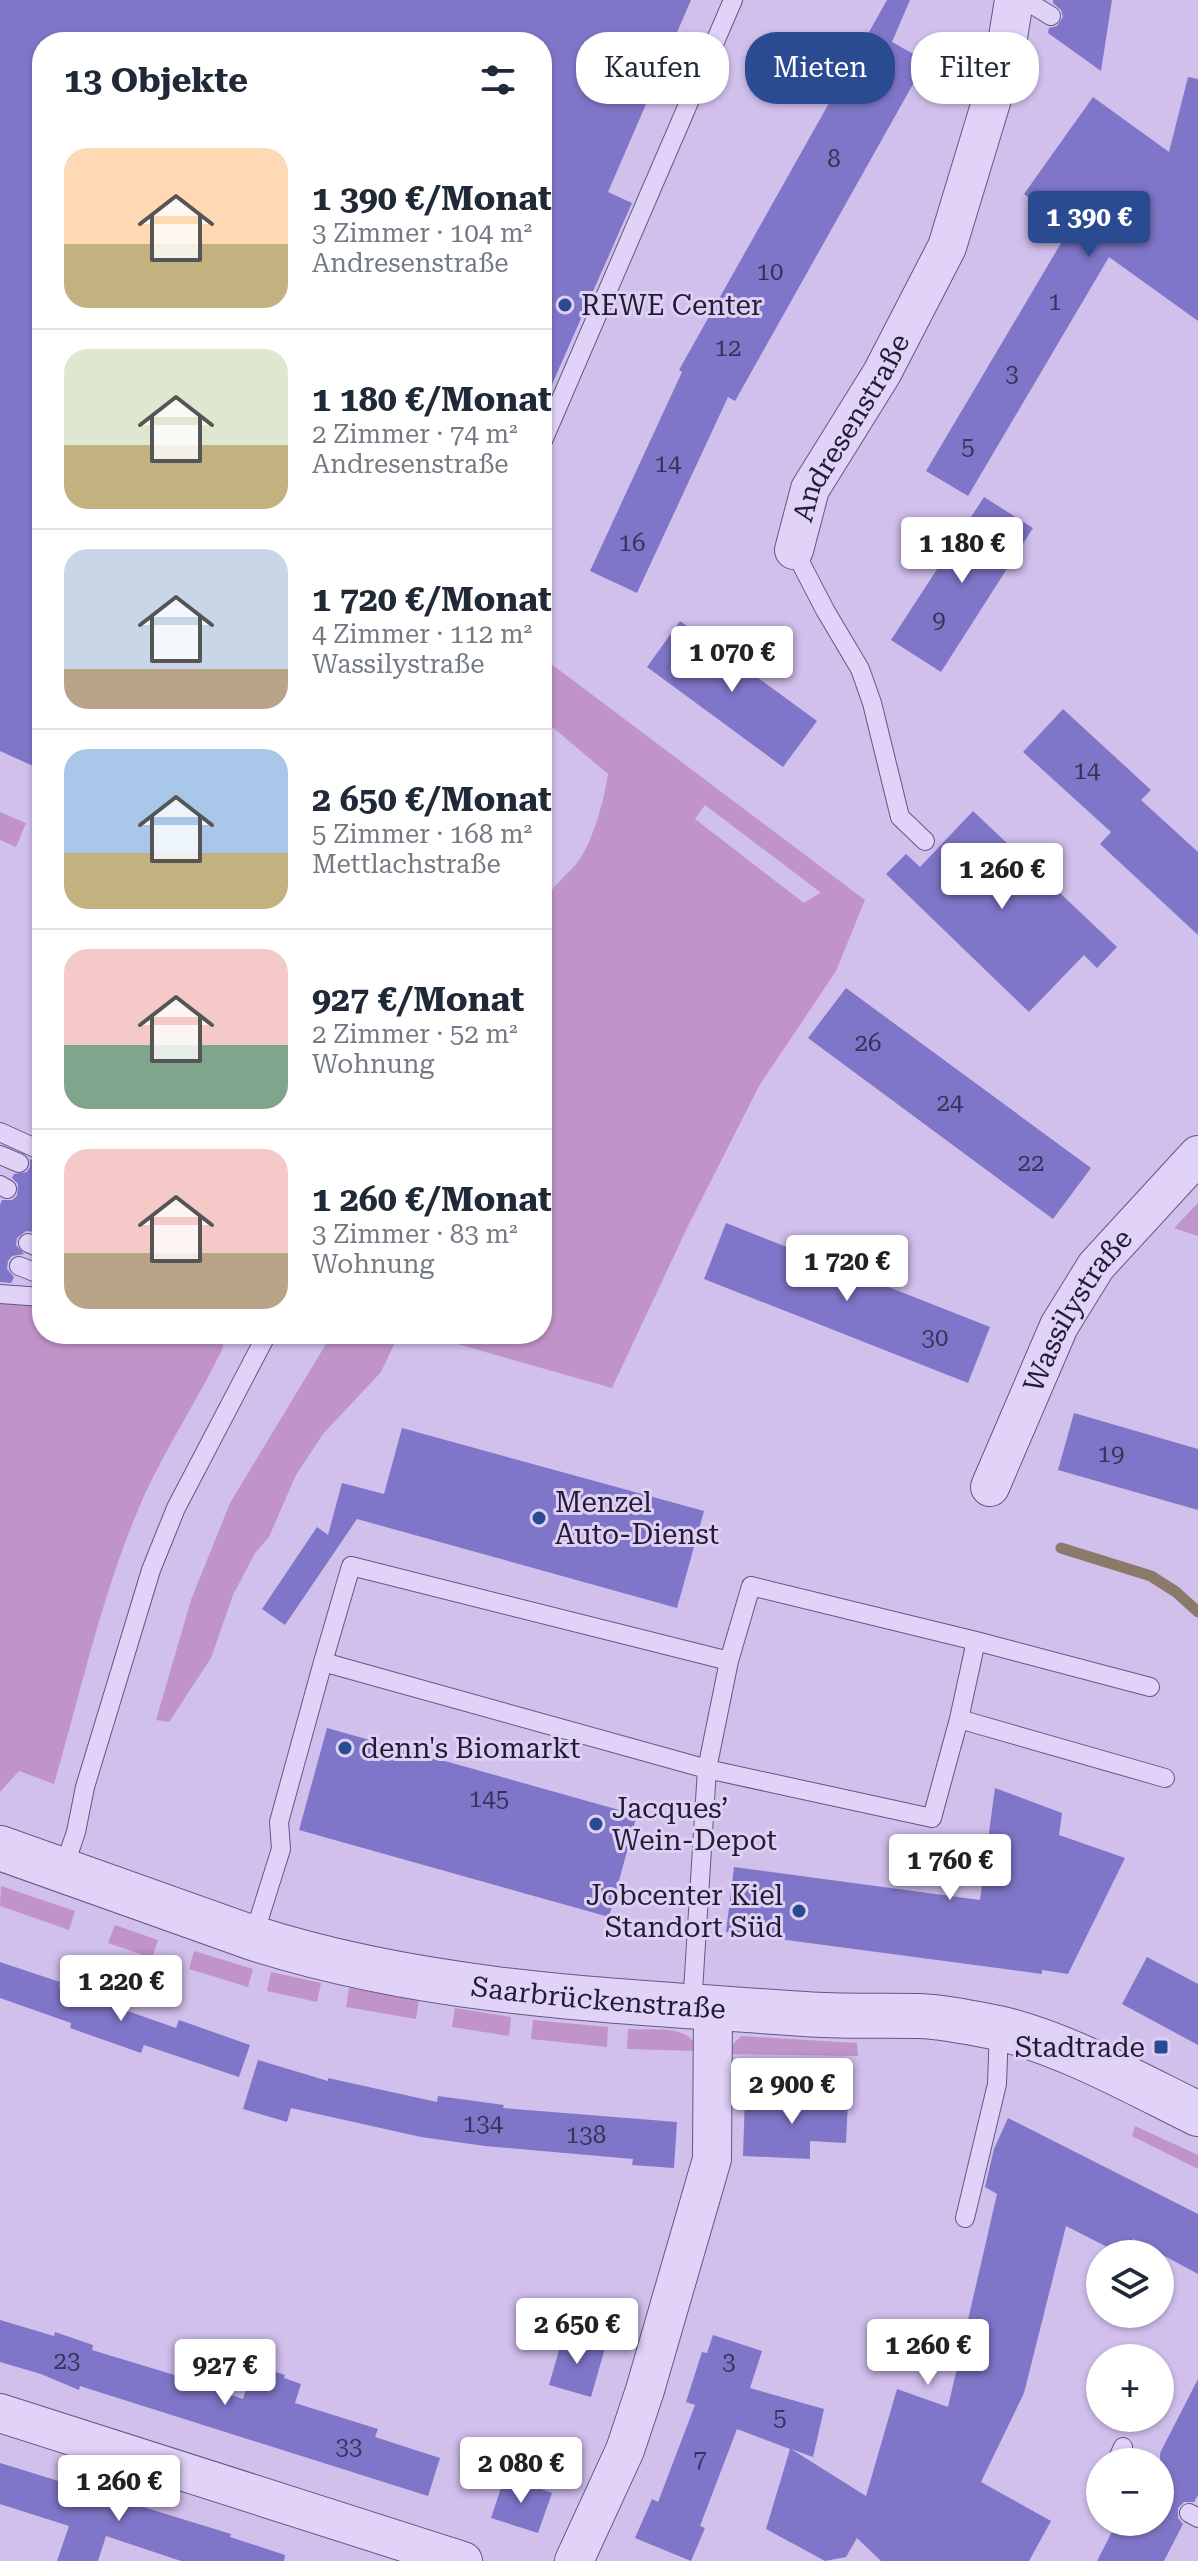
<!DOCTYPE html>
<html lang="de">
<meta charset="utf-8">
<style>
body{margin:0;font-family:"Roboto Serif",serif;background:#f6f6f7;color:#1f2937;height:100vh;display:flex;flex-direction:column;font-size:30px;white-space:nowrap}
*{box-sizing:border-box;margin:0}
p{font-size:26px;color:#747a83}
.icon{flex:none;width:44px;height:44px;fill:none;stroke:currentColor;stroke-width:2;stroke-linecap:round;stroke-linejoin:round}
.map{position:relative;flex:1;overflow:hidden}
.sheet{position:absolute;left:32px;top:32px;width:520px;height:1312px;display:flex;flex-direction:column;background:#fff;border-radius:32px;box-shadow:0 2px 6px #0004}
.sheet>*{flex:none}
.guide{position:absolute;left:576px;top:32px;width:502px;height:72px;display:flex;gap:16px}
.tools{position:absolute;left:1086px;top:2240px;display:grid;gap:16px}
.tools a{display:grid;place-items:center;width:88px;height:88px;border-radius:50%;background:#fff;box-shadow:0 2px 6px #0004;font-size:40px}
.price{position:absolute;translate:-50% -68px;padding:0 18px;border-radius:8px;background:#fff;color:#222;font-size:26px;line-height:52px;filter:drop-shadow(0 2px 4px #0008)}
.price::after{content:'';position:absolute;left:50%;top:48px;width:24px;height:18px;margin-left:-12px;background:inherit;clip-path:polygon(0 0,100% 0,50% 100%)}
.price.active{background:#2a4a91;color:#fff}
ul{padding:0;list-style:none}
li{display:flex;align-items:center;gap:24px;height:200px;padding:0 32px}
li+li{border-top:2px solid #e0e1e3}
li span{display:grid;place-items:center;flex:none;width:224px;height:160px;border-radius:24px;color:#555}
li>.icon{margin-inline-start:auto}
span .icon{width:96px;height:96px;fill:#fffc;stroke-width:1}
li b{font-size:34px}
h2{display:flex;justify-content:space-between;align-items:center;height:96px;padding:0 32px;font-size:34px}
.chip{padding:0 28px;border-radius:32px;background:#fff;box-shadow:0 2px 6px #0004;font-size:28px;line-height:72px}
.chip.active{background:#2a4a91;color:#fff}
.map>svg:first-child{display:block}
.green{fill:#c094c9;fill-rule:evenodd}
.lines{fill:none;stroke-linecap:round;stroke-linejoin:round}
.stream{stroke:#8b796a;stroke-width:11}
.building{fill:#8076c9}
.service-casing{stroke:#625884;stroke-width:20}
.minor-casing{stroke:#625884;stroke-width:40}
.tertiary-casing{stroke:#625884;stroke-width:46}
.service{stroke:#e1d2f7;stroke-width:18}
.minor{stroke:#e1d2f7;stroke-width:38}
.tertiary{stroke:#e1d2f7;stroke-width:44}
.poi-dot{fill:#2a4a91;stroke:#decff4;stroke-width:3}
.labels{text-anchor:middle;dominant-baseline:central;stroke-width:6;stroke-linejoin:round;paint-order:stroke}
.number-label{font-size:24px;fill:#393259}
.poi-label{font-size:28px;fill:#211c34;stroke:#decff4;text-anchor:start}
.street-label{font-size:28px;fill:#211c34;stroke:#decff4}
</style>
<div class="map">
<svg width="1198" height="2561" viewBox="0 0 1198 2561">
<rect width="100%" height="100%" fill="#d1bfec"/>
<path class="green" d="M542,657L865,900L836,971L759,1086L687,1228L612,1388L422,1334H542V907C552,886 562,880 577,863C592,845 605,797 608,774L556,730L542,722ZM705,805L820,892V893L804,903L695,819Z
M0,812L26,823L16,847L0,840Z
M1198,1203V1236L1174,1228Z
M0,1303L42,1306V1334H225L222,1350C198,1399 167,1446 144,1496C103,1588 82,1688 54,1784L19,1771L0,1792Z
M332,1334H399L381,1372L323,1434L296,1475L269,1537L255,1553L233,1595L211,1658L169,1722L156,1720L191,1600L230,1503Z
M1,1886L75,1911L69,1930L0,1906Z
M115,1925L158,1940L152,1958L108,1943Z
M194,1951L253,1969L248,1987L189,1969Z
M271,1972L321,1983L317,2002L267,1991Z
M349,1988L419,2000L416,2019L346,2007Z
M455,2008L511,2017L509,2036L452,2027Z
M533,2020L608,2027L607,2047L531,2039Z
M628,2029C652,2031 691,2023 698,2051L627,2049Z
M741,2036L857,2043L858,2056L731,2054L733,2044Z
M1135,2126L1198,2155V2169L1132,2136Z"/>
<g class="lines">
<path class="stream" d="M1061,1548L1151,1576L1176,1592L1198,1612"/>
</g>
<path class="building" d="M0,0H691L608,192L632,203L542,407V42H42V770L0,751Z
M887,0H910L892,42L926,61L735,401L728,397L637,593L590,571L682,372L679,370Z
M1053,0H1112L1101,71L1048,33L1049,28L1057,26L1063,17L1061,10L1053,3Z
M1188,77L1198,79V321L1109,257L968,496L926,471L1070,228L1024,194L1093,97L1169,152Z
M984,497L1033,528L941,672L891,640Z
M680,621L817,721L783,767L647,667Z
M1063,709L1151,790L1141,800L1198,852V935L1100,844L1111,832L1023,752Z
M973,811L1117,947L1097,968L1084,955L1029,1012L886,874L906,854L920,867Z
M846,988L1091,1168L1053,1219L808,1038Z
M42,1111V1138L32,1133Z
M30,1159L42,1163V1212L33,1232L26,1231L17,1238L16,1245L24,1254L12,1256L8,1261L7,1269L14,1277L11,1283L0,1282V1205L2,1200H12L17,1196L18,1184L12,1178L14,1174L27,1172L30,1167Z
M726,1223L990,1327L968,1383L704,1279Z
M1074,1413L1198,1449V1510L1058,1470Z
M402,1428L704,1511L677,1608L357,1519L285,1625L262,1609L317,1527L328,1535L342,1483L384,1494Z
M327,1728L637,1815L609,1917L299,1830Z
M995,1788L1062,1813L1059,1835L1125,1858L1068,1974L1042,1970V1974L726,1932L734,1867L980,1900Z
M1147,1957L1198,1984V2045L1122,2004Z
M0,1962L60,1982L59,1987L176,2028L179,2020L250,2045L239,2077L144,2045L141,2053L70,2028L71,2023L0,1998Z
M258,2060L328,2081V2078L437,2102L438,2096L504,2105L503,2108L677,2122L674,2168L632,2165L633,2159L485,2146L421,2137L291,2108L287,2122L243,2109Z
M745,2097L848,2101L846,2143L810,2141V2159L743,2156Z
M1008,2118L1198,2214V2274L1133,2239L1125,2254H1121L1066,2226L1024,2393L981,2482L1051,2521L1029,2561H881L857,2538L846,2557L825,2561L766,2529L790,2449L737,2429L700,2526L705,2528L691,2561L635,2538L652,2499L658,2502L695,2405L686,2402L702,2352L707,2353L713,2335L762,2351L750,2388L824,2409L813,2457L791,2449L866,2496L897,2389L948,2407L997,2194L985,2187L994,2149Z
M0,2320L54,2336L55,2332L93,2345L92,2350L191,2380V2382L243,2399L254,2365L285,2375L284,2378L301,2384L295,2403L378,2429L375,2437L440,2458L428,2496L80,2386L79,2390L41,2374L0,2362Z
M563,2336L605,2348L591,2397L549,2385Z
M1198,2379V2495L1194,2502H1184L1178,2508V2518L1183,2524L1164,2561H1097L1117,2522H1160V2453Z
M0,2463L231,2534L230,2537L285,2555L284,2561H181L106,2536L98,2561H57L69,2526L0,2504Z
M505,2476L552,2493L538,2533L491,2518Z"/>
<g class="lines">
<defs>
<path id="service" d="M1025,0L1051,16
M542,443L733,0
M794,550L825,610L860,669L872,703L900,817L925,841
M0,1132L42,1151
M0,1155L19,1163
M0,1185L7,1189
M28,1243L42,1249
M19,1266L42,1275
M0,1294L42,1297
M729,1661L351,1566L323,1662L707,1769L932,1818L959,1719L1165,1778
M959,1719L976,1641L1150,1687
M63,1870L76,1832L85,1787L151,1570L176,1508L267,1334
M253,1938L281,1849L279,1822L323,1662
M692,2007L707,1769L729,1661L751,1586L976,1641
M965,2218L997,2084L999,2029
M1116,2462L1123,2447
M1189,2513L1198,2518"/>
<g id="minor">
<path id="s1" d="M794,550L810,489L882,373L947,247L1005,56L1014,0"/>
<path id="s2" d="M990,1487L1059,1326L1096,1266L1198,1155"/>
<path d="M0,2413L463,2561"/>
<path d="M574,2561L625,2450L645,2390L712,2159L713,2008"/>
</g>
<g id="tertiary">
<path id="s3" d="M0,1848L253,1938C431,1995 620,2001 805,2014C843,2017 881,2015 920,2016C945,2017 973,2023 998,2028C1064,2043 1137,2084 1198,2114"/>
</g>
</defs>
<use href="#service" class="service-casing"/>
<use href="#minor" class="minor-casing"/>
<use href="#tertiary" class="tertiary-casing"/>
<use href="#service" class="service"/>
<use href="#minor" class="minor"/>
<use href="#tertiary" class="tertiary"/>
</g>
<g class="poi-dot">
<circle cx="565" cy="305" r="8"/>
<circle cx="539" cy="1518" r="8"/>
<circle cx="345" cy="1748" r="8"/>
<circle cx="596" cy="1824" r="8"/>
<circle cx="799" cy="1911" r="8"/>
<rect x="1153" y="2039" width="16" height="16" rx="4"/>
</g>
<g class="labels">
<g class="number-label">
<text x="834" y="159">8</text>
<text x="770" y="272">10</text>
<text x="1055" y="302">1</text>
<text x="728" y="348">12</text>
<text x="1012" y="374">3</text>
<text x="968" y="447">5</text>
<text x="668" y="464">14</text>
<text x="632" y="543">16</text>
<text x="939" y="620">9</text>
<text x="1087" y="771">14</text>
<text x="868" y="1043">26</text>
<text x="950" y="1103">24</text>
<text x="1031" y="1163">22</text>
<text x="935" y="1338">30</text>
<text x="1111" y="1454">19</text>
<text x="489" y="1799">145</text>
<text x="483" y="2124">134</text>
<text x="586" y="2135">138</text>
<text x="67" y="2361">23</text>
<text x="729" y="2362">3</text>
<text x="780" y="2418">5</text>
<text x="349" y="2447">33</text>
<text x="700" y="2459">7</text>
</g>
<g class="poi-label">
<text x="581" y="305">REWE Center</text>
<text x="555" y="1502">Menzel<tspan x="555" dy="32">Auto-Dienst</tspan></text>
<text x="361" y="1748">denn's Biomarkt</text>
<text x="612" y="1808">Jacques’<tspan x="612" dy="32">Wein-Depot</tspan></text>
<text x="783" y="1895" text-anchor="end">Jobcenter Kiel<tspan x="783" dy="32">Standort Süd</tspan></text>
<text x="1145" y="2047" text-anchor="end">Stadtrade</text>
</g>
<g class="street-label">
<text stroke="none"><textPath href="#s1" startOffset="136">Andresenstraße</textPath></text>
<text stroke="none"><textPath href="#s2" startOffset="198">Wassilystraße</textPath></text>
<text stroke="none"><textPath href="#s3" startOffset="620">Saarbrückenstraße</textPath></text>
</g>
</g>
</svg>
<div class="tools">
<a><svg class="icon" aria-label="layers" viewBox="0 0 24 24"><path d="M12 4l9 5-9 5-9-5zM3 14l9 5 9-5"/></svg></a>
<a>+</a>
<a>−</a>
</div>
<b class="price active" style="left:1089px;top:259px">1 390 €</b>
<b class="price" style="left:962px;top:585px">1 180 €</b>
<b class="price" style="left:732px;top:694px">1 070 €</b>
<b class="price" style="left:1002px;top:911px">1 260 €</b>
<b class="price" style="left:847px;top:1303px">1 720 €</b>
<b class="price" style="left:950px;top:1902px">1 760 €</b>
<b class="price" style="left:121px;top:2023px">1 220 €</b>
<b class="price" style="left:792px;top:2126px">2 900 €</b>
<b class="price" style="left:577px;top:2366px">2 650 €</b>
<b class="price" style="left:928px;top:2387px">1 260 €</b>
<b class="price" style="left:225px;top:2407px">927 €</b>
<b class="price" style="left:521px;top:2505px">2 080 €</b>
<b class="price" style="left:119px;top:2523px">1 260 €</b>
<div class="guide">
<a class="chip">Kaufen</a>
<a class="chip active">Mieten</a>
<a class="chip">Filter</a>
</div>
<section class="sheet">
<h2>13 Objekte<svg class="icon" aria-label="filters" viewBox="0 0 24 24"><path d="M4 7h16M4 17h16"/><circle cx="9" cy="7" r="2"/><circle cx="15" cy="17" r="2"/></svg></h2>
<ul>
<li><span style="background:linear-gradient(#ffd9b3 60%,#c2b280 0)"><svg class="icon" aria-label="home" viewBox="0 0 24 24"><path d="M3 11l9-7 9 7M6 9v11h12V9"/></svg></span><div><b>1 390 €/Monat</b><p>3 Zimmer · 104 m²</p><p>Andresenstraße</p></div></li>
<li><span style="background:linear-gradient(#dfe7d0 60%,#c2b280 0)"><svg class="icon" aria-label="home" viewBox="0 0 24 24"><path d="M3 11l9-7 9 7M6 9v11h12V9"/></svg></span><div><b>1 180 €/Monat</b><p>2 Zimmer · 74 m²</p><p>Andresenstraße</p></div></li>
<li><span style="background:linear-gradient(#c9d6e8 75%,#b9a48a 0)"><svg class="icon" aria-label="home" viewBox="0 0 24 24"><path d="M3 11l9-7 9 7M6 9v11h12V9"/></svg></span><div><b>1 720 €/Monat</b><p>4 Zimmer · 112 m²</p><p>Wassilystraße</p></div></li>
<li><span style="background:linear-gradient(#a9c7e8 65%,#c2b280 0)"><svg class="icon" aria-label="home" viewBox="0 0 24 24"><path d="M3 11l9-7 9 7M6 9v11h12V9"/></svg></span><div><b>2 650 €/Monat</b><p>5 Zimmer · 168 m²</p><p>Mettlachstraße</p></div></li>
<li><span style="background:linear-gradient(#f6c9c9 60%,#7fa58c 0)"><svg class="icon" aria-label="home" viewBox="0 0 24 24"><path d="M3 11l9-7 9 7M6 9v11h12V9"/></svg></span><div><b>927 €/Monat</b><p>2 Zimmer · 52 m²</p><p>Wohnung</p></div></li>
<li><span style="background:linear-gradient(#f6c9c9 65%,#b9a48a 0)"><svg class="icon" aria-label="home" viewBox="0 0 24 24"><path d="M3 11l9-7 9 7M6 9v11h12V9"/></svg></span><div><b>1 260 €/Monat</b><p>3 Zimmer · 83 m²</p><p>Wohnung</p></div></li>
</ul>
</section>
</div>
